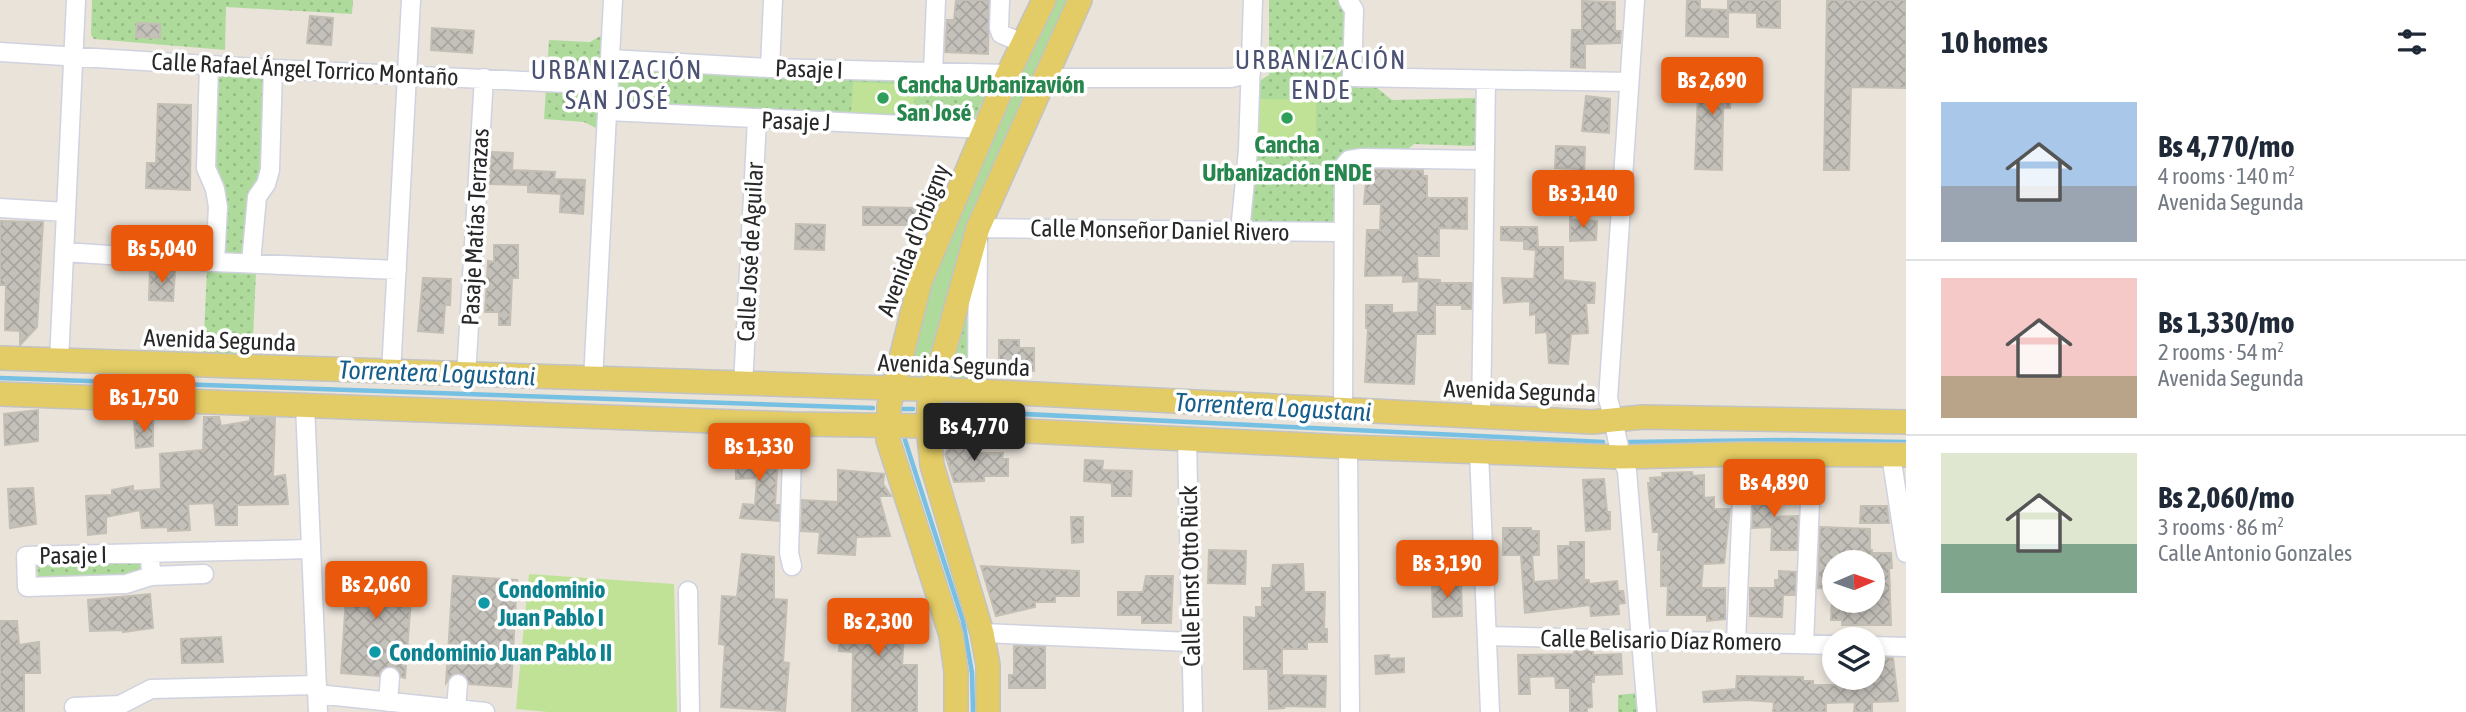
<!DOCTYPE html>
<meta charset="utf-8">
<style>
body{margin:0;font-family:"Asap Condensed",sans-serif;background:#f6f6f7;color:#1f2937;height:100vh;display:flex;flex-direction:column;font-size:26px;white-space:nowrap}
*{box-sizing:border-box;margin:0}
p{font-size:23px;color:#747a83}
.icon{flex:none;width:38px;height:38px;fill:none;stroke:currentColor;stroke-width:2;stroke-linecap:round;stroke-linejoin:round}
.map{position:relative;flex:1;overflow:hidden}
.side{display:flex;flex-direction:column;background:#fff;width:560px}
.side>*{flex:none}
.needle{width:46px;rotate:88deg}
.controls{position:absolute;left:1822px;top:550px;display:grid;gap:14px}
.controls a{display:grid;place-items:center;width:63px;height:63px;border-radius:50%;background:#fff;box-shadow:0 4px 10px #0003;font-size:35px}
.price{position:absolute;translate:-50% -60px;padding:0 16px;border-radius:7px;background:#ea580c;color:#fff;font-size:23px;line-height:46px;filter:drop-shadow(0 2px 4px #0008)}
.price::after{content:'';position:absolute;left:50%;top:42px;width:21px;height:16px;margin-left:-10px;background:inherit;clip-path:polygon(0 0,100% 0,50% 100%)}
.price.current{background:#222;color:#fff}
ul{padding:0;list-style:none}
li{display:flex;align-items:center;gap:21px;height:175px;padding:0 35px}
li+li{border-top:2px solid #e0e1e3}
li span{display:grid;place-items:center;flex:none;width:196px;height:140px;border-radius:0px;color:#555}
li>.icon{margin-inline-start:auto}
span .icon{width:84px;height:84px;fill:#fffc;stroke-width:1}
li b{font-size:30px}
h2{display:flex;justify-content:space-between;align-items:center;height:84px;padding:0 35px;font-size:30px}
main{display:flex;flex:1;min-height:0}
.map>svg:first-child{display:block}
.grass{fill:#aedb9b}
.park{fill:url(#park-dots)}
.pitch{fill:#bfe297}
.lines{fill:none;stroke-linecap:round;stroke-linejoin:round}
.stream{stroke:#75c0e3;stroke-width:4.5}
.building{fill:url(#building-cross-hatch);stroke:#c4bfb4;stroke-width:2}
.minor-casing{stroke:#d0d2df;stroke-width:21}
.major-casing{stroke:#c3c3c3;stroke-width:26}
.minor{stroke:#fff;stroke-width:18}
.major{stroke:#e3cc65;stroke-width:23}
.leisure-dot{fill:#2e9e5b;stroke:#fff;stroke-width:2.5}
.culture-dot{fill:#0f9aa8;stroke:#fff;stroke-width:2.5}
.labels{text-anchor:middle;dominant-baseline:central;stroke-width:7;stroke-linejoin:round;paint-order:stroke}
.street-label{font-size:24px;fill:#282828;stroke:#fff}
.leisure-label{font-size:24px;font-weight:bold;fill:#27864d;stroke:#fff;text-anchor:start}
.culture-label{font-size:24px;font-weight:bold;fill:#0d838f;stroke:#fff;text-anchor:start}
.neighbourhood-label{font-size:26px;letter-spacing:2px;fill:#4c5274;stroke:#fff}
.water-label{font-size:26px;font-style:italic;fill:#185e8b;stroke:#fff}
</style>
<main>
<div class="map">
<svg width="1906" height="712" viewBox="0 0 1906 712">
<defs>
<pattern id="park-dots" width="8" height="8" patternUnits="userSpaceOnUse" patternTransform="scale(1.75)"><rect width="8" height="8" fill="#aedb9b"/><path d="M2 2h.1M6 6h.1" fill="none" stroke="#96bc86" stroke-width="1.8" stroke-linecap="round"/></pattern>
<pattern id="building-cross-hatch" width="8" height="8" patternUnits="userSpaceOnUse" patternTransform="scale(1.75)"><rect width="8" height="8" fill="#c4c0ba"/><path d="M0 0l8 8M0 8l8-8" fill="none" stroke="#a8a5a0"/></pattern>
</defs>
<rect width="100%" height="100%" fill="#e9e3da"/>
<path class="grass" d="M1055,0H1071L967,229L927,370L922,376L913,375L910,370L927,286L1017,78Z"/>
<path class="park" d="M92,0H353L352,14L226,7L225,50L94,39L91,35Z
M1269,0H1338L1339,6L1350,9V84L1359,88L1376,87L1392,100L1477,98L1479,143L1472,146L1414,144L1402,154L1350,153L1336,217L1331,223L1245,224L1256,83L1269,75Z
M604,34L602,69L599,74L593,76L547,73L549,40L590,42Z
M628,66L986,81L989,87L973,122L618,103C610,90 615,73 628,66Z
M220,72L264,74V174L252,194L246,211L247,240L244,251L238,255L223,253L210,167L216,75Z
M546,89L594,92L599,95L600,130L584,122L544,119Z
M207,268L256,271L252,361L203,358Z
M967,301L971,307L970,381L953,380L949,374Z
M143,560L144,572L131,576L38,579L37,563Z
M1638,693L1640,712H1618V695Z"/>
<path class="pitch" d="M853,82L915,85L914,114L851,112Z
M1259,99L1316,100V138L1258,137Z
M529,574L674,584L677,712H548L516,709Z"/>
<g class="lines">
<path class="stream" d="M0,378L873,408
M898,409H913
M941,410L1603,442
M905,440L963,621L972,673L973,712
M1629,442L1789,440L1906,442"/>
</g>
<path class="building" d="M956,0H989L988,54L945,52L947,20H954Z
M1687,0H1700V9L1728,10V0H1780V28L1757,27V13L1728,12V37L1686,36Z
M1827,0H1906V88L1851,87L1849,170H1824Z
M1582,1L1615,2V31H1621L1620,43L1585,44V68L1571,67L1572,30H1582Z
M310,16L333,18L331,45L307,43Z
M137,23L160,24V38L136,37Z
M432,28L474,31L472,53L431,50Z
M1699,69L1732,70L1730,108H1723L1722,170L1695,169Z
M1586,96L1610,99L1609,133L1582,131Z
M158,104L191,105L190,190L146,188L147,163H156Z
M1556,146L1585,147L1584,175L1596,186L1592,190L1596,195L1570,218L1571,205L1564,197L1568,192L1563,185L1578,169L1555,168Z
M491,152L513,153L512,170L555,172L554,179L585,180L583,214L560,212L561,194L528,192V185L489,184Z
M1367,169L1423,170V176H1427V198H1467V229L1439,228V256H1417L1418,281L1403,282V275L1365,276L1367,230H1380L1381,204H1364Z
M863,207L918,208V215L913,225H863Z
M1570,219L1597,221L1596,240L1570,241Z
M0,221L43,222L37,327L20,345V331L5,330L6,285H0Z
M796,224L825,225L824,250L795,249Z
M1501,227H1537L1538,247H1563V280L1595,283L1594,303H1586L1588,333L1571,334L1568,364L1549,363L1547,332L1536,333V314L1530,315V301L1504,303L1502,278L1534,279L1536,250L1524,249V241L1501,240Z
M494,245H518V278H512L510,325H499V312H485L488,261L494,262Z
M150,269L175,271L173,301L149,300Z
M423,278L451,279L450,305H445L443,333L418,331Z
M1419,279L1440,280V283H1472L1471,309H1462V305H1435V334H1416L1414,384L1365,382L1368,328H1366V305H1392V313L1418,312Z
M999,340H1019V348H1034V371L999,370Z
M38,410V441L5,445L4,414Z
M204,417H219L221,426L250,421V417L275,418L273,477L285,475L288,504L237,505V525H216L214,503L188,504L190,530L168,531V527L142,528L140,510L106,517V533L88,535L86,496L112,495V490L133,486V491L161,489L160,454L203,450Z
M153,420V446L136,448L134,421Z
M954,441L978,443V453H1003L1002,459H1008V476H984V481L954,482L945,454L950,445Z
M736,447L755,450V454H778L775,505H779V521L740,518L743,504L755,505L757,478L736,479Z
M1085,460L1103,461L1102,470L1132,471L1131,496H1112V483L1084,481Z
M838,470L884,474L883,484L891,496H879L890,536L856,537L855,555L818,553L820,532L801,531L802,500L838,502Z
M1692,472L1693,476L1704,475V498L1714,497V509H1730L1724,563L1703,564L1701,588H1725V619L1707,621V615H1667L1668,586H1661V550H1658L1659,532H1653L1648,483H1651L1650,478L1663,477L1662,473Z
M1604,479L1607,512H1610V529L1586,531L1583,480Z
M1754,484L1777,485L1775,517L1798,516L1797,550H1771L1772,527L1752,528Z
M33,488L36,524L10,528L8,489Z
M1861,506H1887L1889,523H1860Z
M1071,517H1083V542L1072,543Z
M1820,527L1870,529V550H1872L1870,562H1834V589L1818,588Z
M1503,528H1531V531H1539V555H1532L1534,582L1559,580L1558,546H1570V542H1584V580H1589V584L1617,581L1618,591H1623L1625,603L1618,604L1619,614L1591,616L1590,605L1525,613L1521,555H1503Z
M1209,550L1246,551L1245,584L1208,583Z
M1872,553H1891L1892,568H1889L1891,625H1842V620H1831L1832,600H1872Z
M742,554L774,557V599L787,600L783,662L789,663L785,711L721,707L725,645L719,644L722,596L737,597Z
M1303,564L1304,592H1325L1324,629H1327V642H1307V649H1282V675L1326,676L1325,707L1283,706L1284,708L1269,709L1268,669H1244V617L1256,618V607H1262V588H1271L1273,565Z
M981,566L1079,571V596H1055V602H1035V607L996,616Z
M348,568L413,572L405,678L401,677L397,668L390,666L381,670L379,676L341,673Z
M1779,571L1796,572L1795,595H1783L1782,617L1750,616V588H1775V580H1779Z
M453,576L517,580L511,687L469,684L465,675L458,673L453,674L446,683Z
M1146,576H1173L1171,623H1142V615H1118V592H1143Z
M1461,584L1462,616L1433,617L1432,585Z
M150,594L153,628L123,632V630L90,631L88,600Z
M842,602L906,607L902,665H917V712H852L853,652L839,651Z
M0,621H17L19,645L39,642L40,673H24V712H0Z
M221,637L223,662L182,663L181,639Z
M1014,646L1045,647V688H1009V675H1014Z
M1593,650V655L1621,654L1622,674L1594,675V682H1591L1592,707L1587,708V712H1570V688H1556L1555,676L1529,677L1530,694H1519L1518,655L1574,654V651Z
M1389,655V659L1404,658V672L1376,674L1375,656Z
M1872,657L1893,658L1898,701L1872,702V712H1854L1855,702L1826,703V712H1773L1774,702L1748,700L1704,702L1703,692L1736,689L1737,676L1803,677V681H1813V685H1872Z"/>
<g class="lines">
<defs>
<path id="minor" d="M1000,0L999,28L1001,34L1023,43
M1348,0L1354,10L1352,77L1629,82
M1635,0L1608,399C1616,423 1616,448 1627,471L1647,712
M0,52L273,69L609,85
M611,59L770,68L1008,74
M209,65L206,168L215,189L218,207L215,262
M770,68L773,0
M933,73L936,0
M1045,78H1231L1251,73
M608,111L985,129
M0,208L66,212
M1240,231L1248,150L1253,0
M64,252L215,262L397,270
M251,263L257,197L266,184L270,170L273,69
M59,361L76,0
M391,373L411,0
M466,376L484,78
M593,380L613,0
M743,385L757,120
M977,391L978,228L1343,232
M305,405L318,712
M1343,409L1344,166L1349,160L1362,158L1485,160
M1481,417L1486,80
M1187,440L1193,712
M1348,447L1350,712
M1479,452L1490,712
M1891,455L1906,553
M150,553L151,576L126,584L27,587L26,556L311,549
M792,566L789,553L793,424
M151,576L204,574
M688,591L690,712
M982,633L1191,642
M1488,636L1834,645
M1736,641L1744,454
M1804,644L1812,455
M1872,646L1906,647
M317,694L485,712
M388,702L390,677
M74,707L120,705L151,689L317,685
M456,709L458,684"/>
<path id="major" d="M0,358L977,391L1592,422L1643,417L1906,422
M0,394L793,424L928,426L1348,447L1621,457L1744,454L1906,455
M956,712V672L951,635L888,440L889,406L920,282L1008,74L1044,0
M988,712V665L982,633L932,465L928,426L929,405L978,228L1080,0"/>
</defs>
<use href="#minor" class="minor-casing"/>
<use href="#major" class="major-casing"/>
<use href="#minor" class="minor"/>
<use href="#major" class="major"/>
</g>
<g class="leisure-dot">
<circle cx="883" cy="98" r="7"/>
<circle cx="1287" cy="118" r="7"/>
</g>
<g class="culture-dot">
<circle cx="484" cy="603" r="7"/>
<circle cx="375" cy="652" r="7"/>
</g>
<g class="labels">
<g class="street-label">
<text transform="translate(305 69) rotate(3)">Calle Rafael Ángel Torrico Montaño</text>
<text transform="translate(809 69) rotate(2)">Pasaje I</text>
<text transform="translate(796 121) rotate(2)">Pasaje J</text>
<text transform="translate(475 227) rotate(-87)">Pasaje Matías Terrazas</text>
<text transform="translate(1160 230) rotate(1)">Calle Monseñor Daniel Rivero</text>
<text transform="translate(913 240) rotate(-69)">Avenida d'Orbigny</text>
<text transform="translate(750 252) rotate(-87)">Calle José de Aguilar</text>
<text transform="translate(220 340) rotate(2)">Avenida Segunda</text>
<text transform="translate(954 365) rotate(2)">Avenida Segunda</text>
<text transform="translate(1520 391) rotate(2)">Avenida Segunda</text>
<text transform="translate(73 555) rotate(-1)">Pasaje I</text>
<text transform="translate(1190 576) rotate(-91)">Calle Ernst Otto Rück</text>
<text transform="translate(1661 640) rotate(1)">Calle Belisario Díaz Romero</text>
</g>
<g class="leisure-label">
<text x="897" y="84">Cancha Urbanizavión<tspan x="897" dy="28">San José</tspan></text>
<text x="1287" y="144" text-anchor="middle">Cancha<tspan x="1287" dy="28">Urbanización ENDE</tspan></text>
</g>
<g class="culture-label">
<text x="498" y="589">Condominio<tspan x="498" dy="28">Juan Pablo I</tspan></text>
<text x="389" y="652">Condominio Juan Pablo II</text>
</g>
<g class="neighbourhood-label">
<text x="1321" y="60">URBANIZACIÓN<tspan x="1321" dy="30">ENDE</tspan></text>
<text x="617" y="70">URBANIZACIÓN<tspan x="617" dy="30">SAN JOSÉ</tspan></text>
</g>
<g class="water-label">
<text transform="translate(437 373) rotate(2)">Torrentera Logustani</text>
<text transform="translate(1273 407) rotate(3)">Torrentera Logustani</text>
</g>
</g>
</svg>
<div class="controls">
<a><svg class="needle" viewBox="-14 -14 28 28"><path d="M0-13l5 13h-10z" fill="#e53935"/><path d="M0 13l5-13h-10z" fill="#747a83"/></svg></a>
<a><svg class="icon" aria-label="layers" viewBox="0 0 24 24"><path d="M12 4l9 5-9 5-9-5zM3 14l9 5 9-5"/></svg></a>
</div>
<b class="price" style="left:1712px;top:117px">Bs 2,690</b>
<b class="price" style="left:1583px;top:230px">Bs 3,140</b>
<b class="price" style="left:162px;top:285px">Bs 5,040</b>
<b class="price" style="left:144px;top:434px">Bs 1,750</b>
<b class="price current" style="left:974px;top:463px">Bs 4,770</b>
<b class="price" style="left:759px;top:483px">Bs 1,330</b>
<b class="price" style="left:1774px;top:519px">Bs 4,890</b>
<b class="price" style="left:1447px;top:600px">Bs 3,190</b>
<b class="price" style="left:376px;top:621px">Bs 2,060</b>
<b class="price" style="left:878px;top:658px">Bs 2,300</b>
</div>
<section class="side">
<h2>10 homes<svg class="icon" aria-label="filters" viewBox="0 0 24 24"><path d="M4 7h16M4 17h16"/><circle cx="9" cy="7" r="2"/><circle cx="15" cy="17" r="2"/></svg></h2>
<ul>
<li><span style="background:linear-gradient(#a9c7e8 60%,#9aa5b1 0)"><svg class="icon" aria-label="home" viewBox="0 0 24 24"><path d="M3 11l9-7 9 7M6 9v11h12V9"/></svg></span><div><b>Bs 4,770/mo</b><p>4 rooms · 140 m²</p><p>Avenida Segunda</p></div></li>
<li><span style="background:linear-gradient(#f6c9c9 70%,#b9a48a 0)"><svg class="icon" aria-label="home" viewBox="0 0 24 24"><path d="M3 11l9-7 9 7M6 9v11h12V9"/></svg></span><div><b>Bs 1,330/mo</b><p>2 rooms · 54 m²</p><p>Avenida Segunda</p></div></li>
<li><span style="background:linear-gradient(#dfe7d0 65%,#7fa58c 0)"><svg class="icon" aria-label="home" viewBox="0 0 24 24"><path d="M3 11l9-7 9 7M6 9v11h12V9"/></svg></span><div><b>Bs 2,060/mo</b><p>3 rooms · 86 m²</p><p>Calle Antonio Gonzales</p></div></li>
</ul>
</section>
</main>
